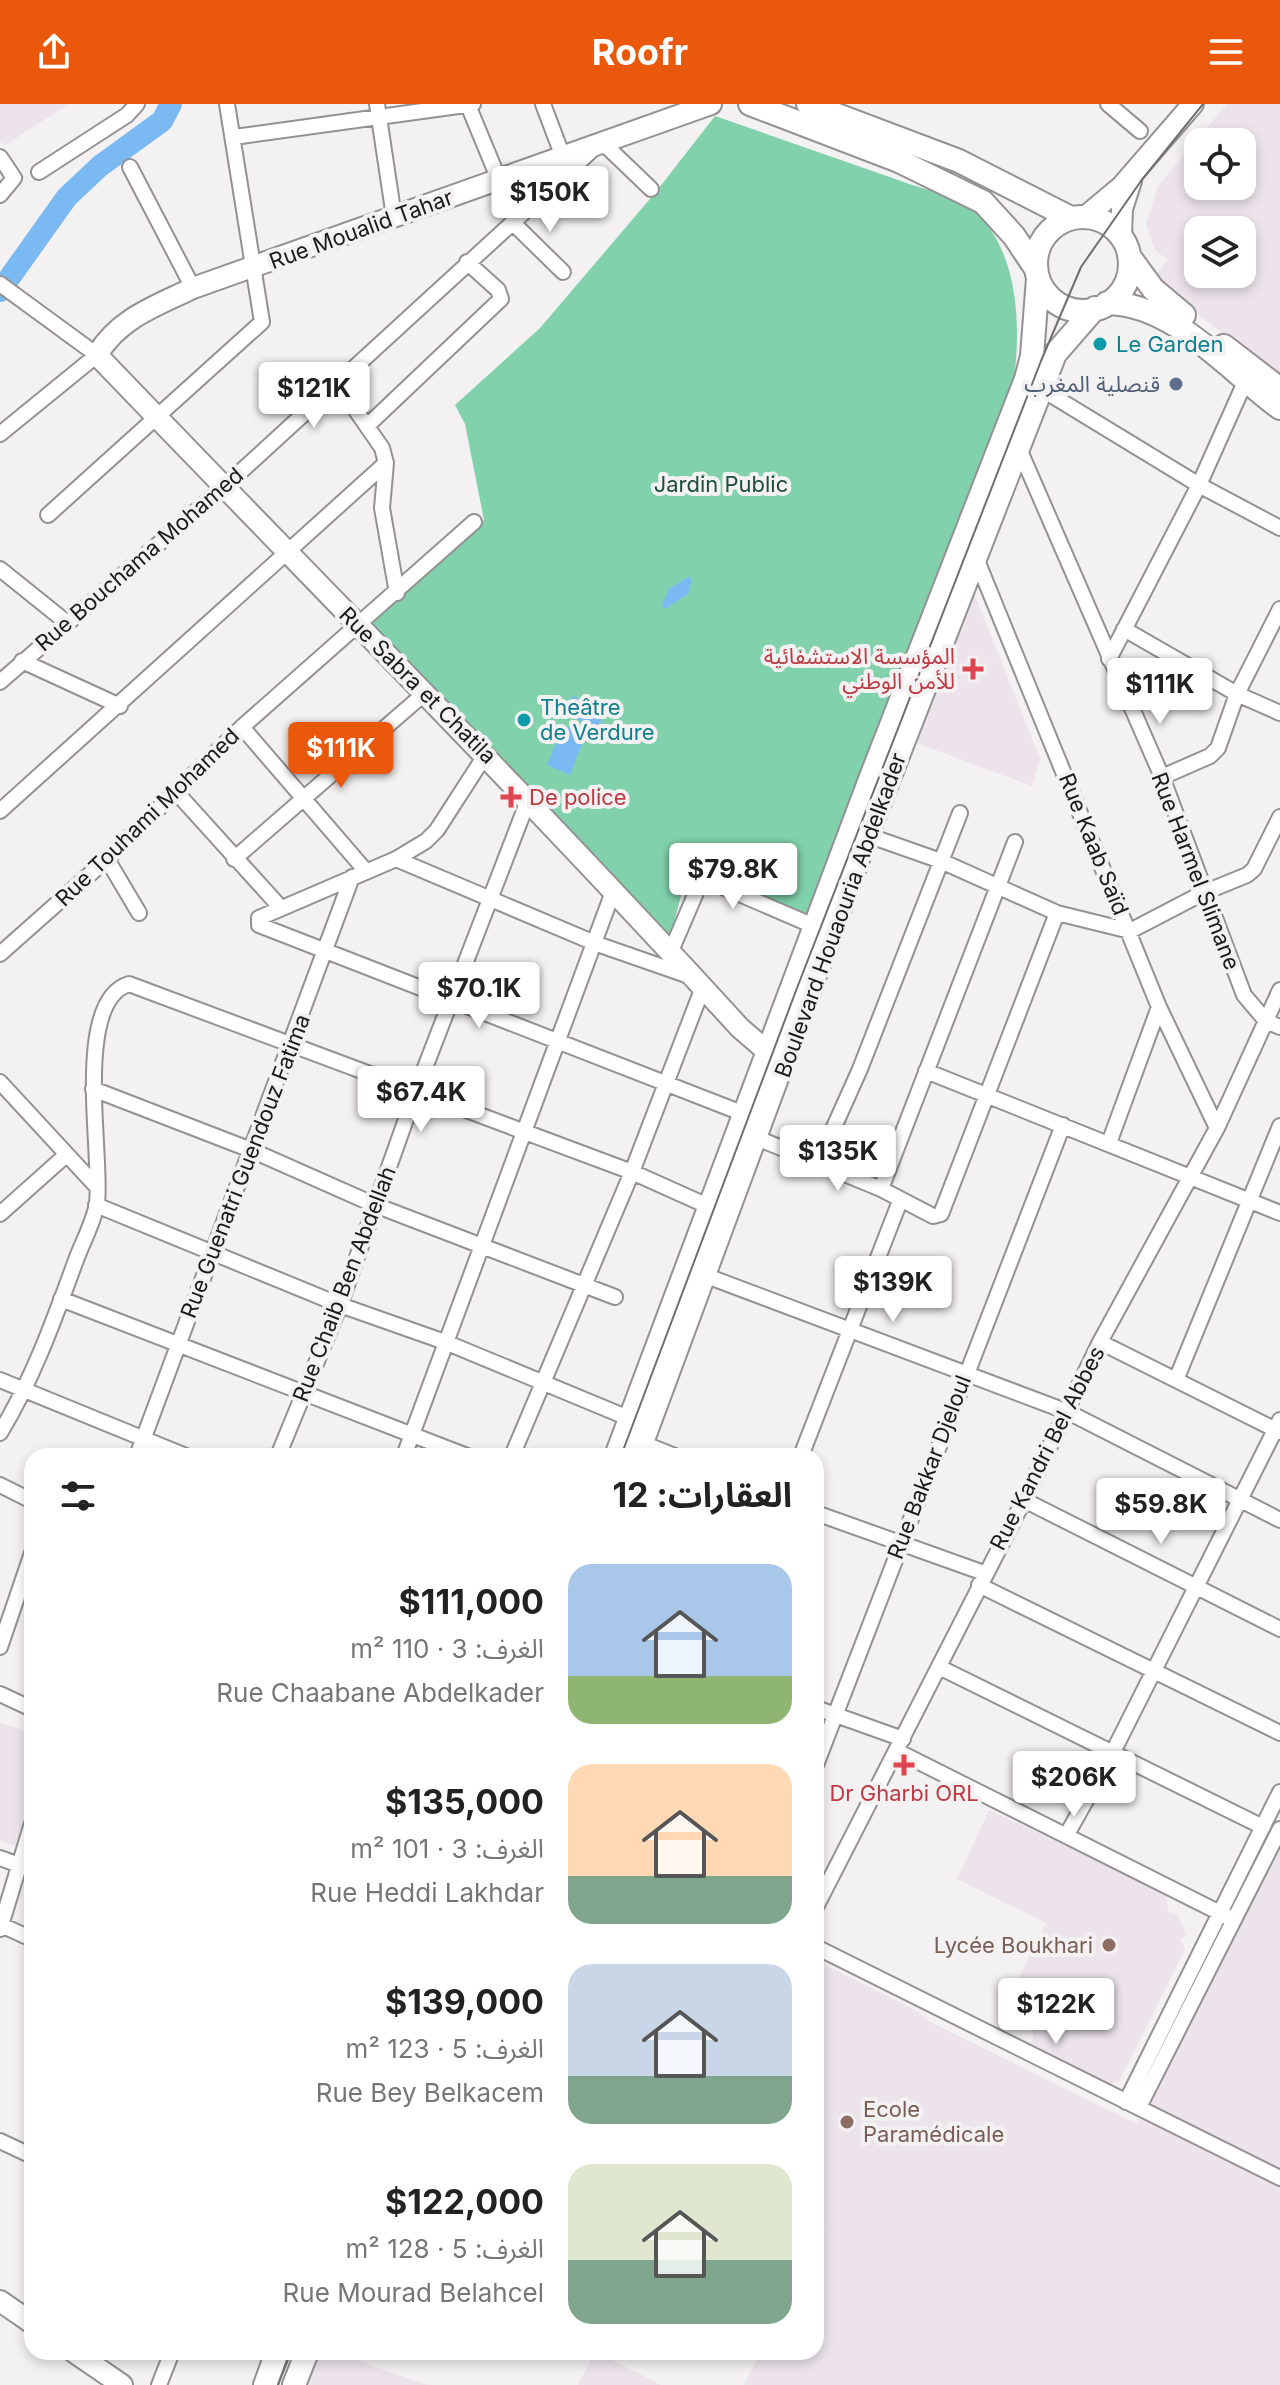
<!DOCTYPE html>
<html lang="ar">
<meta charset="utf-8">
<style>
body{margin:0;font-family:Inter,"Noto Sans Arabic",sans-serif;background:#f6f6f6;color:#222;direction:rtl;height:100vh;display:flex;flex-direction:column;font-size:30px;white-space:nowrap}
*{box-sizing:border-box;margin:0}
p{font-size:26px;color:#767676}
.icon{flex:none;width:44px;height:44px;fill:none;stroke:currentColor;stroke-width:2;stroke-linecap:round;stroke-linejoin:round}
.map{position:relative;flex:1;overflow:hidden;direction:ltr}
.details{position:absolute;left:24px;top:1344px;width:800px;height:912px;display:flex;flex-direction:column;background:#fff;border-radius:24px;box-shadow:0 4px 12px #0003;direction:rtl}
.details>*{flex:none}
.controls{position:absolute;left:1184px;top:24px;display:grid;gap:16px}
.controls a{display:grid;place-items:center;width:72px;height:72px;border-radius:16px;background:#fff;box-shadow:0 4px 12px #0003;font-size:40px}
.price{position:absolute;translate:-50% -68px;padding:0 18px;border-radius:8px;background:#fff;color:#222;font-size:26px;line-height:52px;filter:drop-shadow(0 2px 4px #0008)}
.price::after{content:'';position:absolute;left:50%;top:48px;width:24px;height:18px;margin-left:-12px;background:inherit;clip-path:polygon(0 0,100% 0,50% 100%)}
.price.current{background:#ea580c;color:#fff}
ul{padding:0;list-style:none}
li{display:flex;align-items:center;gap:24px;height:200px;padding:0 32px}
li span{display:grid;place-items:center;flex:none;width:224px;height:160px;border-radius:24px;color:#555}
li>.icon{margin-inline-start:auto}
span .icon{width:96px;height:96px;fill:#fffc;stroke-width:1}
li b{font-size:34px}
h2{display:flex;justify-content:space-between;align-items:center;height:96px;padding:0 32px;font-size:34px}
header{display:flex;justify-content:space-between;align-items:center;height:104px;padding:0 32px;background:#ea580c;color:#fff;font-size:36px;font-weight:700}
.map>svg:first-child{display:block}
.built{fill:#ece3eb;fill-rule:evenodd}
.green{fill:#81d2ac}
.water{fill:#7bb9f2}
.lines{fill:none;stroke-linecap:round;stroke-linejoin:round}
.river{stroke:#7bb9f2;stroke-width:22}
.street-casing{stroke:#949193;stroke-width:18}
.secondary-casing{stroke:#949193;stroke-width:24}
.primary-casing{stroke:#949193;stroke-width:26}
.street{stroke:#fff;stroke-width:14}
.secondary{stroke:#fff;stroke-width:20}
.primary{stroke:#fff;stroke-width:22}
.tram{stroke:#706e6f;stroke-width:2}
.culture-dot{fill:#0f9aa8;stroke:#f4f1f3;stroke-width:3}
.service-dot{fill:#5c6f8a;stroke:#f4f1f3;stroke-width:3}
.health-dot{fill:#e0444e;stroke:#f4f1f3;stroke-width:3}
.education-dot{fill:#8d6e63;stroke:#f4f1f3;stroke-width:3}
.labels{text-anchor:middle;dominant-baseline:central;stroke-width:8;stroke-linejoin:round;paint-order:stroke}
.street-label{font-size:22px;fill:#1b1a1b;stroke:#f4f1f3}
.culture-label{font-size:22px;fill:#0d838f;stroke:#f4f1f3;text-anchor:start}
.service-label{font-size:22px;fill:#4e5e75;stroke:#f4f1f3;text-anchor:end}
.park-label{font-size:22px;fill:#1e4e39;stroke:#f4f1f3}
.health-label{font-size:22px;fill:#be3a42;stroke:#f4f1f3;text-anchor:end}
.education-label{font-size:22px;fill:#785e54;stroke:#f4f1f3;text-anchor:end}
</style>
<header><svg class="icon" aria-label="menu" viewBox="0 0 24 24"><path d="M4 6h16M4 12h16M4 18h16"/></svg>Roofr<svg class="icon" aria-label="share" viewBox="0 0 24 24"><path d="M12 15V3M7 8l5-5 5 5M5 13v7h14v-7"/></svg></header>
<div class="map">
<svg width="1280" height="2281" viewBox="0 0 1280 2281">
<rect width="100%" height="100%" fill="#f4f1f3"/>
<path class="built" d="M0,0H66L67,1L4,42L0,37Z
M1227,0H1280V272L1163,184L1157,169L1168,156L1155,146L1146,120L1158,82ZM1198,38H1242V82H1198ZM1198,126H1242V170H1198Z
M969,487L974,489L1040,655L1032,682L916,639Z
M0,1619L32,1628V1687L15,1742L0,1737Z
M989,1706L1165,1788L1169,1808L1178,1810L1186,1830L1181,1836L1185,1846L1119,1978L1107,1980L1031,1939L1034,1932L1015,1881L1046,1819L957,1775Z
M1280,1737V2281H744L761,2248H816V2140L825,2123L816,2118V1856L917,1907L930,1918L1137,2020Z
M316,2248H333L428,2281H303Z
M595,2248H597L661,2281H578Z"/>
<path class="green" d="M715,12C778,34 841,56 904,78C925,86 955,91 972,105C1021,146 1022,230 1012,288L812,816L689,763L671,829L649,823L367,520L484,416L465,320L455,301L540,224L655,89Z"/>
<path class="water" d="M688,473L692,475L688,490L665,505L662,501L669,485Z
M572,592L606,606L598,624L564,610Z
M563,621L586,630L570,671L547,661Z"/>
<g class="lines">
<path class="river" d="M0,187L67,93L100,62L162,17L171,0"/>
<defs>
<path id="street" d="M377,0L394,113
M543,0L563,53
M1108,0L1140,27
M468,1L499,76
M234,33L473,0
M603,39L651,85
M0,53L14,74L0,91
M130,63L193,184
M39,68L127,11L137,0
M512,118L563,168
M0,180L97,251L0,330
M1043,286L1199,381L1280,424
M367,322L501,195L498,186L467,158
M1020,347L1162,673L1244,891L1266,917L1280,923
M386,359L382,404L397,489
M48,411L262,218L227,0
M976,454L1159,903L1217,1024
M0,465L66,518
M1124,525L1237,590L1280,609
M1109,555L1199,381L1245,278
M22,557L120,602
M0,578L225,382L592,46
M242,623L365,766
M486,650L437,726L426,737L396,755L259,814V821L747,1011
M1162,673L1210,652L1218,644L1237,590L1280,505
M177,689L281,804
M0,707L386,359L382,344L337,279
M867,731L941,757L1057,809L1130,827L1203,789L1247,771L1254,765L1280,713
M107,755L139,809
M234,755L425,589
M396,755L597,840L689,872
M671,847L698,784L714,779L816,823
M0,850L107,755L242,623L474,418
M926,967L1280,1109
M0,978L97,1083
M93,985L251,1046L375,1101L615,1193
M757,1034L881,1085L933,1112L941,1110L1057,809
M1109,1039L1159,903
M817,1061L860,965L960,709
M881,1085L1015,738
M96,1101L340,1201L445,1238L638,1318
M0,1110L65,1052
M704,1171L1068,1308L1280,1416
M61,1195L467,1352
M1100,1238L1280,1328
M0,1276L186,1352
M1176,1276L1280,1022
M0,1329C33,1275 54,1216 76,1156C82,1139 94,1118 97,1099C103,1054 72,897 129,880L632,1068L710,1103
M635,1336L675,1352
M137,1352L352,773
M278,1352L340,1201L416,987L529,694
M404,1352L614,785
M512,1352L632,1068L703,883
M801,1352L900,1097
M0,1381L32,1397
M1024,1396L1280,1525
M816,1409L984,1469
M979,1481L1280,1629
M0,1543L32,1449
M939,1563L1263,1723
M0,1590L32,1605
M816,1604L903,1635
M897,1647L1234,1816
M816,1661L1063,1021
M1066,1732L1112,1650L1280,1316
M0,1754L19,1761
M816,1803L1024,1396L1100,1238L1217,1024L1280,886
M1,1821L32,1835
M0,1825L32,1719
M816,1843L1280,2074
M1126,1998L1280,1688
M1139,2003L1280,1725
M0,2037L32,2052
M159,2281L172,2248"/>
<path id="secondary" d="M711,0L193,184C156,202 119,214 97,251C312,475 531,695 740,924L769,949L781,953
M1085,113L1121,83L1193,0
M1121,132L1122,105L1131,77
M0,2197L32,2219
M74,2248L122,2281"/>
<path id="primary" d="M750,0L899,57L983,98L1014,132L1036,165
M808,0L959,57L1071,114
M1036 160a47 47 0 1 1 94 0a47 47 0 1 1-94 0Z
M1129,152L1153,185L1184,211
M1107,199C1175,200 1228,266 1280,304
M1224,242L1280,285
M616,1352L869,678L1026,275L1032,252L1038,174
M637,1352L867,731L1055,250L1095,204
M265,2281L277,2248
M294,2281L307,2248"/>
</defs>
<use href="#street" class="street-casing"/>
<use href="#secondary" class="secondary-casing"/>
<use href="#primary" class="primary-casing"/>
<use href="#street" class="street"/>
<use href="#secondary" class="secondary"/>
<use href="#primary" class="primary"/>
<path class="tram" d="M621,1352L797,884L1041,257L1081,163L1141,77L1203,0
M278,2281L291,2248"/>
</g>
<g class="culture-dot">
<circle cx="1100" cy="240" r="8"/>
<circle cx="524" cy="616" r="8"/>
</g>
<circle class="service-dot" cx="1176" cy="280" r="8"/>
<g class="health-dot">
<path d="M969 553h8v8h8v8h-8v8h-8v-8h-8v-8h8z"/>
<path d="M507 681h8v8h8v8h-8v8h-8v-8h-8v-8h8z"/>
<path d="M900 1649h8v8h8v8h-8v8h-8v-8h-8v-8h8z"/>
</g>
<g class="education-dot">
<circle cx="1109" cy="1841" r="8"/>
<circle cx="847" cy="2018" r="8"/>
</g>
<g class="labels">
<g class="street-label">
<text transform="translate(361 125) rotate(-20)">Rue Moualid Tahar</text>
<text transform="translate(139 455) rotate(-41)">Rue Bouchama Mohamed</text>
<text transform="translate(418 581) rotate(45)">Rue Sabra et Chatila</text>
<text transform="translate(147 713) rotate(-44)">Rue Touhami Mohamed</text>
<text transform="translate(1094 740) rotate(68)">Rue Kaab Saïd</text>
<text transform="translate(1196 767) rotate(69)">Rue Harmel Slimane</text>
<text transform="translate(840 811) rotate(-70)">Boulevard Houaouria Abdelkader</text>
<text transform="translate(245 1062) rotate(-69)">Rue Guenatri Guendouz Fatima</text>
<text transform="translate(344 1180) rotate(-69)">Rue Chaib Ben Abdellah</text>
<text transform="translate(1047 1344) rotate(-63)">Rue Kandri Bel Abbes</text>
<text transform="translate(929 1363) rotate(-69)">Rue Bakkar Djeloul</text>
</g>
<g class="culture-label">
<text x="1116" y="240">Le Garden</text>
<text x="540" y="603">Theâtre<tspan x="540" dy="25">de Verdure</tspan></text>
</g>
<g class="service-label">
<text x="1160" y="280">قنصلية المغرب</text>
</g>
<g class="park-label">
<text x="721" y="380">Jardin Public</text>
</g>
<g class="health-label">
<text x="955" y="552">المؤسسة الاستشفائية<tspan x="955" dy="25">للأمن الوطني</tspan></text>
<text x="529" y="693" text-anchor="start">De police</text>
<text x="904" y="1689" text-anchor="middle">Dr Gharbi ORL</text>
</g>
<g class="education-label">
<text x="1093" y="1841">Lycée Boukhari</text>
<text x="863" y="2005" text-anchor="start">Ecole<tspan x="863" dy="25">Paramédicale</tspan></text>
</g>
</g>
</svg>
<div class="controls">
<a><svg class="icon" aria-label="locate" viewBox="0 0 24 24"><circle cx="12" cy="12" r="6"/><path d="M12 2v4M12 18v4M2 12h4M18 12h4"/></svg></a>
<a><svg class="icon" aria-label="layers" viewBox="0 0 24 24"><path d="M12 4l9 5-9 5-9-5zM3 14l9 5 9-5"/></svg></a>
</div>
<b class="price" style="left:550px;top:130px">$150K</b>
<b class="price" style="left:314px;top:326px">$121K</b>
<b class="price" style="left:1160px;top:622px">$111K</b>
<b class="price current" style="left:341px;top:686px">$111K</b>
<b class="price" style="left:733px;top:807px">$79.8K</b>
<b class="price" style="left:479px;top:926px">$70.1K</b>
<b class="price" style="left:421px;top:1030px">$67.4K</b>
<b class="price" style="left:838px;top:1089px">$135K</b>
<b class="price" style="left:893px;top:1220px">$139K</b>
<b class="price" style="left:1161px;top:1442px">$59.8K</b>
<b class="price" style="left:1074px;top:1715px">$206K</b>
<b class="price" style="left:1056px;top:1942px">$122K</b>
<section class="details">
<h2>العقارات: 12<svg class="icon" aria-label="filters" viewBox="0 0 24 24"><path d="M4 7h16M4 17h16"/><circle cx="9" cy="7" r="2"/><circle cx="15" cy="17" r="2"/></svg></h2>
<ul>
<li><span style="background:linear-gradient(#a9c7e8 70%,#8fb573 0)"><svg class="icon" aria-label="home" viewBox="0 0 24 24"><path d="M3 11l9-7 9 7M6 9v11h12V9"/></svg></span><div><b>$111,000</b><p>الغرف: 3 · 110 m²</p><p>Rue Chaabane Abdelkader</p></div></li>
<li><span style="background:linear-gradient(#ffd9b3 70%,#7fa58c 0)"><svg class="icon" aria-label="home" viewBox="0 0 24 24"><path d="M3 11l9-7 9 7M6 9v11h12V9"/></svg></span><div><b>$135,000</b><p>الغرف: 3 · 101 m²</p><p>Rue Heddi Lakhdar</p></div></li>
<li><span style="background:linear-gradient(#c9d6e8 70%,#7fa58c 0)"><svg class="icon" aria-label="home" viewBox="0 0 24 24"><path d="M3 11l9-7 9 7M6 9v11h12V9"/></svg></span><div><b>$139,000</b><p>الغرف: 5 · 123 m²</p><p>Rue Bey Belkacem</p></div></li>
<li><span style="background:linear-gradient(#dfe7d0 60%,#7fa58c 0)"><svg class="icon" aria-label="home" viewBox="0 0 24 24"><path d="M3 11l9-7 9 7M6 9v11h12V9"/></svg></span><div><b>$122,000</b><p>الغرف: 5 · 128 m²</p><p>Rue Mourad Belahcel</p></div></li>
</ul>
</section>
</div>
